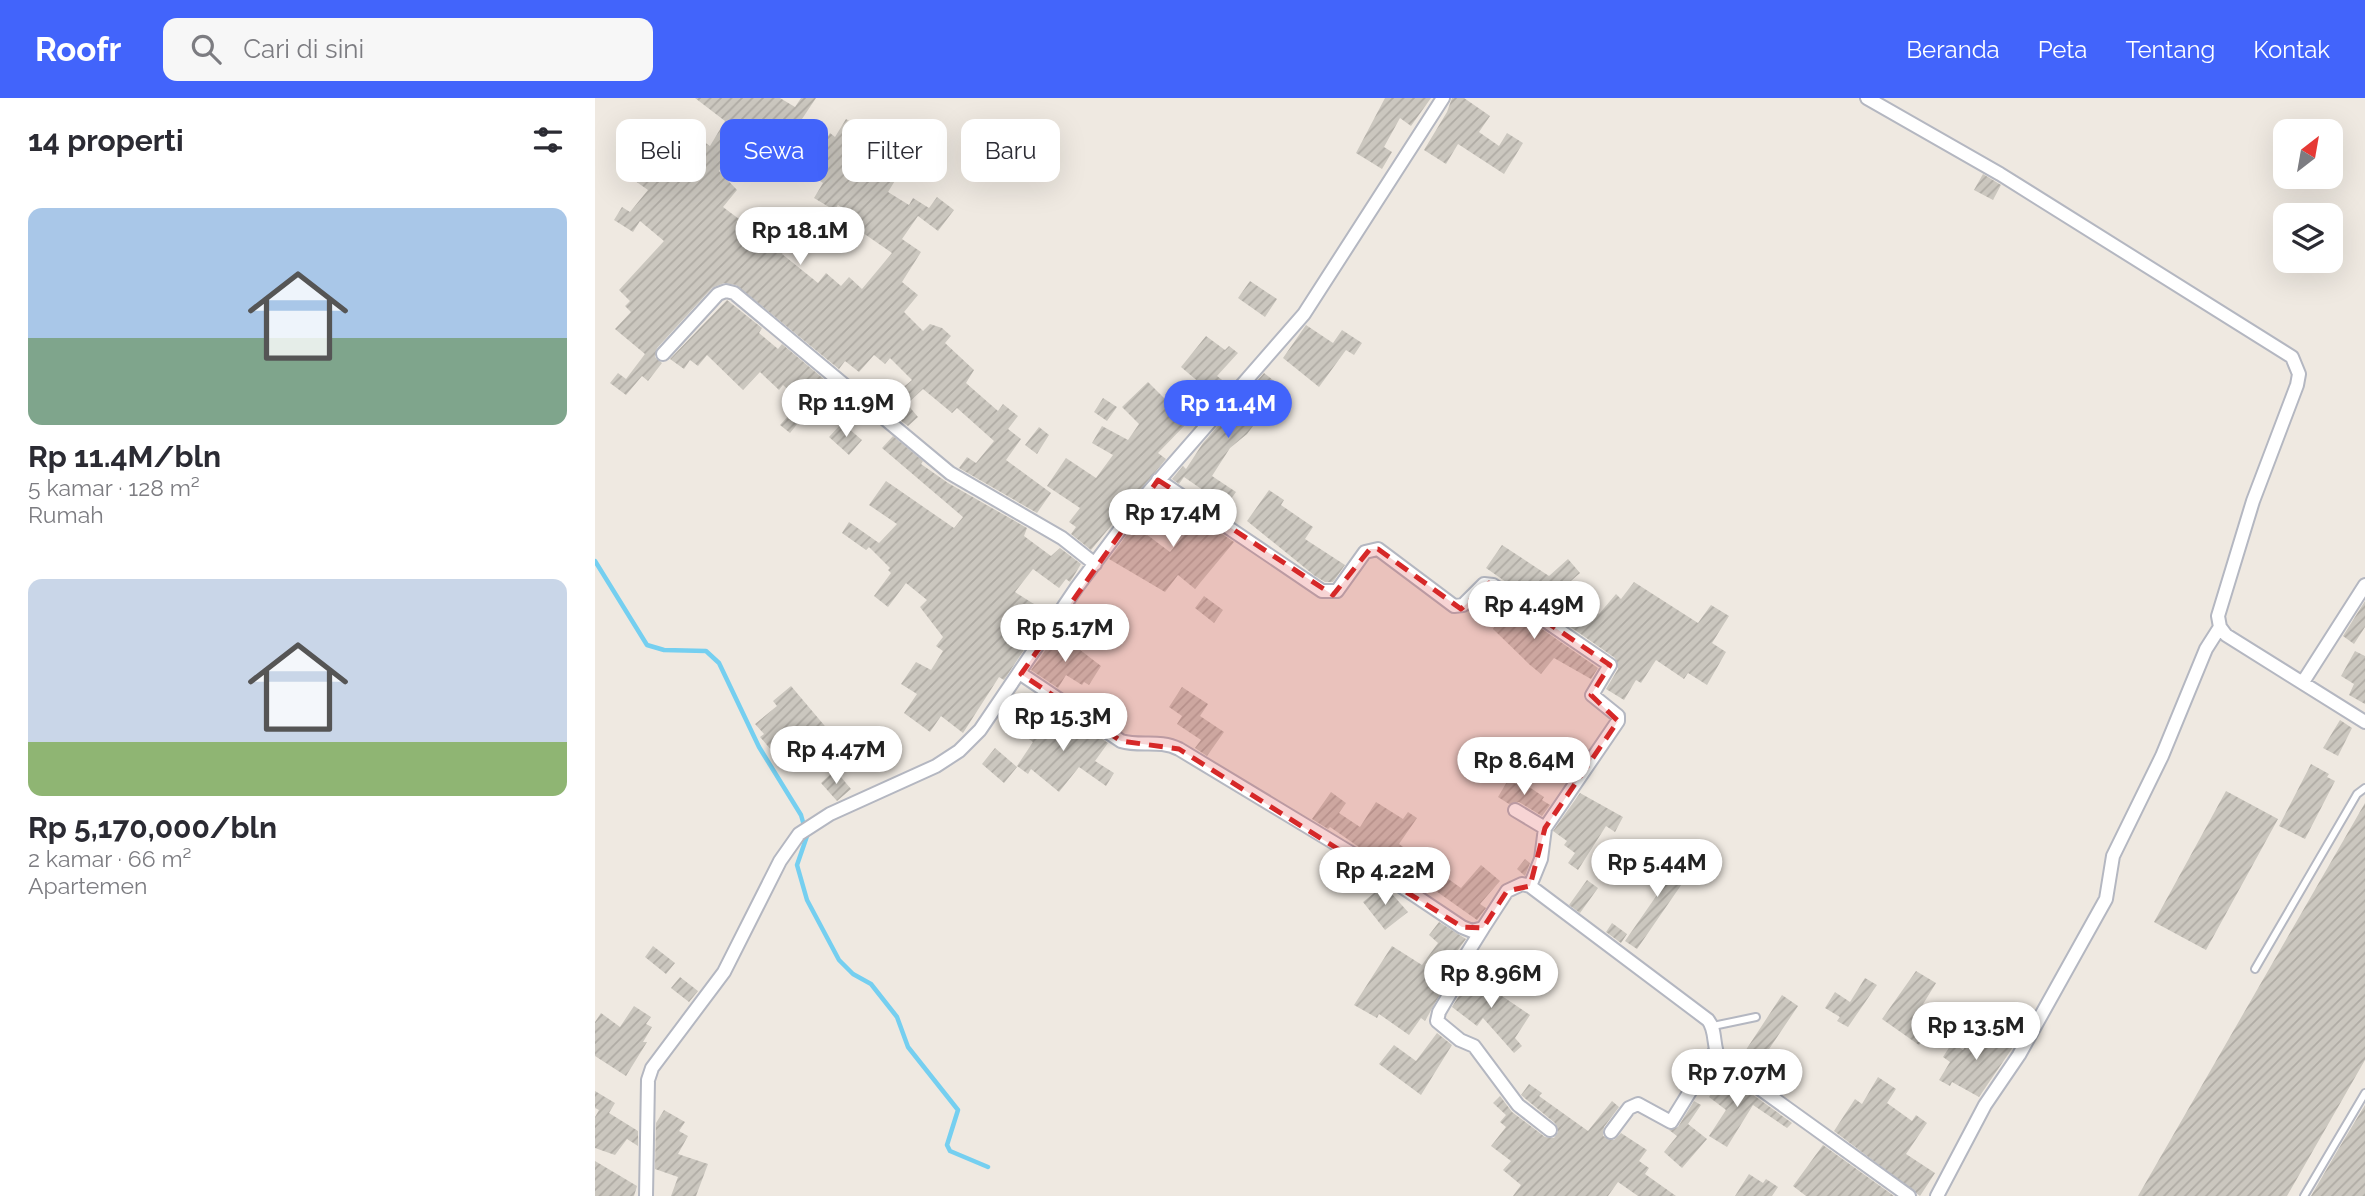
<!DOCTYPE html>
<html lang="id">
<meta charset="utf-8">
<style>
body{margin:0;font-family:Raleway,sans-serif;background:#f7f7f7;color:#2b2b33;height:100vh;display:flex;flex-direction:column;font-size:26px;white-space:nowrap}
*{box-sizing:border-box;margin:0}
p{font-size:23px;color:#7c7c81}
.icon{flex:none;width:38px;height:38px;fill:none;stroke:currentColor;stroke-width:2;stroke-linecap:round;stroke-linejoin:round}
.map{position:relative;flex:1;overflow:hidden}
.sheet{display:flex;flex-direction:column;background:#fff;width:595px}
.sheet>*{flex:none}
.banner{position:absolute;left:21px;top:21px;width:665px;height:63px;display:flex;gap:14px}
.needle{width:46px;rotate:31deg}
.buttons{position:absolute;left:1678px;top:21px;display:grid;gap:14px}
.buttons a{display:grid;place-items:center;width:70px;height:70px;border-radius:14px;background:#fff;box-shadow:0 7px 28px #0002;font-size:35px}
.price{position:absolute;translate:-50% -60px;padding:0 16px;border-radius:24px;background:#fff;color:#222;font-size:23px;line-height:46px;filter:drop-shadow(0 2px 4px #0008)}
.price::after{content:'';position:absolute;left:50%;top:42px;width:21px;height:16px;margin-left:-10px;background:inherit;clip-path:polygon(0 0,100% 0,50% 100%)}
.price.current{background:#4264fb;color:#fff}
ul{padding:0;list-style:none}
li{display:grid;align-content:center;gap:14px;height:371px;padding:0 28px}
li span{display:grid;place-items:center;height:217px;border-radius:14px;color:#555}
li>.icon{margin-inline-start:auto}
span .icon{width:126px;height:126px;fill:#fffc;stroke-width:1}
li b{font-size:30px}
h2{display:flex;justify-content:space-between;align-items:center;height:84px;padding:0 28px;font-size:30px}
.tag{padding:0 24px;border-radius:14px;background:#fff;box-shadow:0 7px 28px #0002;font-size:24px;line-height:63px}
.tag.current{background:#4264fb;color:#fff}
header{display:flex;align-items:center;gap:42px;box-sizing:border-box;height:98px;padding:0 35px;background:#4264fb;color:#fff}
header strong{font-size:33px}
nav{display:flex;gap:38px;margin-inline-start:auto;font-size:24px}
.search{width:490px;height:63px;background:#f7f7f7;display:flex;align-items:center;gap:18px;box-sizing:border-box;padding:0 24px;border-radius:14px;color:#7c7c81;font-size:26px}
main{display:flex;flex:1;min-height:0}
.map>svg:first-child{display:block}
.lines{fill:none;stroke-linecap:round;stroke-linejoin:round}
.stream{stroke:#75cff0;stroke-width:4.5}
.building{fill:url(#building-hatch)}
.lane-casing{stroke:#b4b7c1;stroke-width:10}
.street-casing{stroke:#b4b7c1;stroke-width:16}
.lane{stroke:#fff;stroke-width:6}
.street{stroke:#fff;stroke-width:12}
.marked{fill:#d62828;fill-opacity:0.2;stroke:#d62828;stroke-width:5;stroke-dasharray:14 9;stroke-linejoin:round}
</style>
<header>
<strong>Roofr</strong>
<div class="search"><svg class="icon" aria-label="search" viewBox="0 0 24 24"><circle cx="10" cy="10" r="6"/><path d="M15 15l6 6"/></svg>Cari di sini</div>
<nav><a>Beranda</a><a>Peta</a><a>Tentang</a><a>Kontak</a></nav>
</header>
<main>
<section class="sheet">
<h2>14 properti<svg class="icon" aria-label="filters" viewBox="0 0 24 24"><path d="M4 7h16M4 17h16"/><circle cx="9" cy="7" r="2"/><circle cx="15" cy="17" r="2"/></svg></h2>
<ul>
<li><span style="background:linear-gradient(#a9c7e8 60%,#7fa58c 0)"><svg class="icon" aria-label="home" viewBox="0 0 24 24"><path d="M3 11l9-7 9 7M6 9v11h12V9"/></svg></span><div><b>Rp 11.4M/bln</b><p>5 kamar · 128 m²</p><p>Rumah</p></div></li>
<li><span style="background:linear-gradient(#c9d6e8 75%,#8fb573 0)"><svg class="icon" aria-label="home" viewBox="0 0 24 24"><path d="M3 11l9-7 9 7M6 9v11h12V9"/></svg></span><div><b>Rp 5,170,000/bln</b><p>2 kamar · 66 m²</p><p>Apartemen</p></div></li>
</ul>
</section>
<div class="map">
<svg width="1770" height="1098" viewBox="0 0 1770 1098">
<defs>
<pattern id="building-hatch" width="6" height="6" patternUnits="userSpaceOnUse" patternTransform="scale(1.75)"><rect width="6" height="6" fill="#cbc7bf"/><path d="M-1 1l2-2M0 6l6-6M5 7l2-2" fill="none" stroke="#afaba4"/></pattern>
</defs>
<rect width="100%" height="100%" fill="#efe9e1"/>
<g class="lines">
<path class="stream" d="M0,463L52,547L69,552L111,553L124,565L164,649L206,717L212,738L202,767L212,802L244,862L258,876L276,886L302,919L313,949L363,1012L352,1047L355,1053L393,1069"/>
</g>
<path class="building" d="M100,0H185L200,9L206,0H221L199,33L212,42L203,57L191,50L175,75L136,54L124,73L142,92L128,109L188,154L187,156L223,185L231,175L246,188L254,179L267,191L297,155L258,128L263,120L243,107L239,112L219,100L228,85L216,77L227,60L221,56L235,35L240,39L251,21L271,34L265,42L297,63L294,67L306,73L293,94L314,107L318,100L334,110L342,99L359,112L343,133L323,118L307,141L326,154L307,184L323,197L309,214L328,233L335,226L347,230L356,238L350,245L379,272L371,285L403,313L408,306L423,318L413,331L426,341L411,362L456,395L442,415L364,370L372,359L381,365L399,343L362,310L357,315L328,291L312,306L323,319L313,328L295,314L306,304L299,297L317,282L295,260L290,266L279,257L264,274L250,263L244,271L141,187L129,185L117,190L62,250L60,259L67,265L53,283L47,278L31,297L15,285L23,275L31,281L50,256L20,231L36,214L30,208L35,203L24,192L69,143L45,123L38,134L19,122L27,109L35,114L53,92L36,80L51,59L44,54L57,34L62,38L65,33L81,44L93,33L115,48L130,23Z
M790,0H836L816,28L805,20L789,49L797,54L787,71L761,55Z
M857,0H869L895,18L884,34L904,48L912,35L928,45L909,76L863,46L851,66L829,52L852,14Z
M1388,76L1406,87L1398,102L1379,92Z
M655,183L682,201L670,219L643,200Z
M132,202L167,230L164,235L183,251L187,246L249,298L247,301L249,303L236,319L205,294L201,299L188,287L184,292L165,274L148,292L112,257L103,268L95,262L89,271L75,261Z
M711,227L738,245L747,232L767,245L759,257L751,252L724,289L688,260Z
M611,238L630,252L634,248L643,255L622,278L631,285L619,297L586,269Z
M669,275L687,289L652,336L635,350L617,378L641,394L631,408L589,379L584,386L577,381L588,368L591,371L608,345Z
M553,284L593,324L563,355L571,361L496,452L476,436L481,429L474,424L485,410L452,388L471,360L501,380L518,357L497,345L507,328L533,342L544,326L527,309Z
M508,300L522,309L512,323L499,314Z
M194,317L203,325L195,335L185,327Z
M247,325L267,342L254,357L234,339Z
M444,329L454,337L442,356L430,347Z
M298,338L328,363L326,366L353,385L432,430L429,438L456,458L465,450L486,466L475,484L471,481L464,490L438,471L420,494L450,513L431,542L434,544L409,582L404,579L368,635L346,618L335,634L309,615L322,596L306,586L321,564L336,572L348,553L341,548L348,539L325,509L332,502L311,485L293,509L279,498L296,475L293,472L295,470L274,449L271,452L247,435L254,424L284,445L302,426L274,407L291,383L359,430L368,419L287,350Z
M674,392L689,402L686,407L718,429L710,441L750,467L738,484H730L720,478L652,423Z
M565,394L639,444L600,491L583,477L570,494L514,461L539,427L575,454L592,434L554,407Z
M907,447L954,478L973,461L985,475L969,489L1004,516L1021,496L1026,501L1039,484L1103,525L1116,507L1134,518L1117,545L1131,554L1112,587L1093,575L1089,581L1061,562L1046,585L1041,582L1029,602L1011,591L1023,571L1020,560L891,470Z
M609,498L628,512L619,525L600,510Z
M901,499L1003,570L996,581L959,560L946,576L935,567L898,531L902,526L888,514Z
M1770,503V529L1759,546L1748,538Z
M463,535L506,568L494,587L489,584L487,587L471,577L463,590L436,572Z
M1760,553L1770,558V606L1754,597L1759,586L1746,578Z
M196,588L240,640L222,655L212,643L196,657L184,649L178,654L165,639L169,636L160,626L182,608L178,603Z
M587,589L613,606L605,618L629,634L612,658L600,650L606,642L582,626L587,618L574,609Z
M454,618L475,632L481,623L513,645L500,663L519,675L511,688L484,669L464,694L436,671L433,676L422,668L438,644L424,634L434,620L447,629Z
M1745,622L1757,630L1743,658L1728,650Z
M400,650L422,669L409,685L387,666Z
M1716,666L1734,676L1732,679L1740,683L1710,741L1684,728Z
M240,672L256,691L242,703L226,685Z
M913,682L921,686L924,682L949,699L947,702L955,707L947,718L924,704L914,706L903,699Z
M1631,693L1683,721L1611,852L1559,824Z
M736,694L751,705L744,715L765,729L781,704L808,721L813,714L822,720L804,746L866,790L886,767L905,783L885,806L891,810L882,822L807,769L803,776L735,729L733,731L717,721Z
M985,695L1028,719L1020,734L1011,728L983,772L973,765L980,755L969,747L972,743L958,733Z
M1770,705V962L1692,1098H1543Z
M1060,755L1091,780L1042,851L1030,843L1071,784L1050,770Z
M930,761L935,765L930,778L922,771Z
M992,782L1003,790L985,815L974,807Z
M789,787L813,814L790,832L768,804Z
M844,824L871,841L857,860L848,878L852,884L830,923L826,920L814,937L784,916L782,920L759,907L797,848L827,867L843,845L834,837Z
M1017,825L1032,836L1026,845L1011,834Z
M58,848L80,865L71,876L50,859Z
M880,872L906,893L904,896L935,917L920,940L927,948L919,955L888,920L882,928L857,909Z
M1321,873L1341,885L1322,916L1338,927L1324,947L1287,921Z
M85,879L103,893L94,904L76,890Z
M1270,880L1282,887L1253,929L1242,923L1245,919L1230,910L1240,894L1255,904Z
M1187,897L1203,908L1158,975L1143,964Z
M39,908L56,919L51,926L57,929L48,944H52L31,978L0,958V924L6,915L25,929Z
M1385,927L1418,949L1384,999L1357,984L1355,988L1344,982L1355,964L1348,959L1357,945L1368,952Z
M842,935L857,947L826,997L784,966L799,947L821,963Z
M1129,976L1197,1025L1192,1030L1158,1007L1132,1049L1114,1038L1131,1012L1114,999Z
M1283,979L1301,991L1292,1005L1317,1023L1321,1017L1332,1025L1311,1056L1340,1075L1325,1098L1239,1033L1260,1001L1267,1006Z
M934,986L947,995L944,998L993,1033L1017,1003L1024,1009L1009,1029L1008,1038L1019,1042L1026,1035L1052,1052L1044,1063L1054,1070L1050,1076L1081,1098H1043L1023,1084L1013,1098H918L926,1087L908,1072L916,1063L896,1048L911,1029L905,1024L911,1017L898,1005L905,998L917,1014L950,1039L959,1040L963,1034L960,1025L926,997Z
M0,993L20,1005L14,1015L43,1033V1048L32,1041L20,1057L0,1050V1019L4,1012L0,1010Z
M1099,1003L1106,1007L1093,1026L1112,1041L1087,1070L1069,1054L1082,1038L1074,1032L1083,1029Z
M1770,1007V1098H1716L1744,1050Z
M69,1012L90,1024L84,1033L93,1038L83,1056L113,1066L101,1098H76L83,1079L60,1071L61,1025Z
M1228,1047L1299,1098H1211L1198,1088Z
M0,1063L42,1088L39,1098H0Z
M1154,1076L1168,1085L1171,1081L1183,1089L1177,1098H1140Z"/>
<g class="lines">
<defs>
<path id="lane" d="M1660,871L1762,696L1770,690
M1118,928L1161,919
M1709,1098L1770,995"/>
<path id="street" d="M1272,0L1405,76L1697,259L1704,276L1702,287L1658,403L1623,518L1625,529L1631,537L1770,624
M68,256L123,196L131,193L139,195L355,375L467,440L500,466
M563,382L727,493H742L770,454L783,451L859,508L868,507L889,486L898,487L1015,567L997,597L1023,618V623L950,730
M426,576L526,643C546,649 564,641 584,651L761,758L867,829L877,833L888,830L912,793L927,786L935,788L1113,922C1122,933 1117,949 1125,962L1314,1098
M1708,584L1770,487
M920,712L950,730L946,761L935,788
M888,830L863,870L860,887L844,914L842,923L865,942L879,948L923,1007L955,1032
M1016,1034L1034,1010L1043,1006L1076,1024L1120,953
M51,1098L53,982L57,970L129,874L185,763L204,736L235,716L341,668L364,653L385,632L482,489L551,397L709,216L848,0
M1342,1098L1390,1007L1424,957L1511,801L1518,758L1567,658L1611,551L1625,529"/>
</defs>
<use href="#lane" class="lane-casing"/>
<use href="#street" class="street-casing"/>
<use href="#lane" class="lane"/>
<use href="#street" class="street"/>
</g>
<path class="marked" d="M563,382L738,497L775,451H783L866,511L894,485L1015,567L996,597L1023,623L950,730L935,788L912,793L888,830L867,829L584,651L526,643L426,576Z"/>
</svg>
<div class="buttons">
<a><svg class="needle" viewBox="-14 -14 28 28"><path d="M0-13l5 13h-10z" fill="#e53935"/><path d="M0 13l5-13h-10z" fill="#7c7c81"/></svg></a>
<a><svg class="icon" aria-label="layers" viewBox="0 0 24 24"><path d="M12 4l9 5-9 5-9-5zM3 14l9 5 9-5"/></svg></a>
</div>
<b class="price" style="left:205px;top:169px">Rp 18.1M</b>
<b class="price" style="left:251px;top:341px">Rp 11.9M</b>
<b class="price current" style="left:633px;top:342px">Rp 11.4M</b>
<b class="price" style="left:578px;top:451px">Rp 17.4M</b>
<b class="price" style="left:939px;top:543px">Rp 4.49M</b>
<b class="price" style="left:470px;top:566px">Rp 5.17M</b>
<b class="price" style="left:468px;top:655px">Rp 15.3M</b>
<b class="price" style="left:241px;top:688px">Rp 4.47M</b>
<b class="price" style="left:929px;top:699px">Rp 8.64M</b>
<b class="price" style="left:1062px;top:801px">Rp 5.44M</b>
<b class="price" style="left:790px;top:809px">Rp 4.22M</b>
<b class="price" style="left:896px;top:912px">Rp 8.96M</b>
<b class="price" style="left:1381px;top:964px">Rp 13.5M</b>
<b class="price" style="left:1142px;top:1011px">Rp 7.07M</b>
<div class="banner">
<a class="tag">Beli</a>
<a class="tag current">Sewa</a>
<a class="tag">Filter</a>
<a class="tag">Baru</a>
</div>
</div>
</main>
